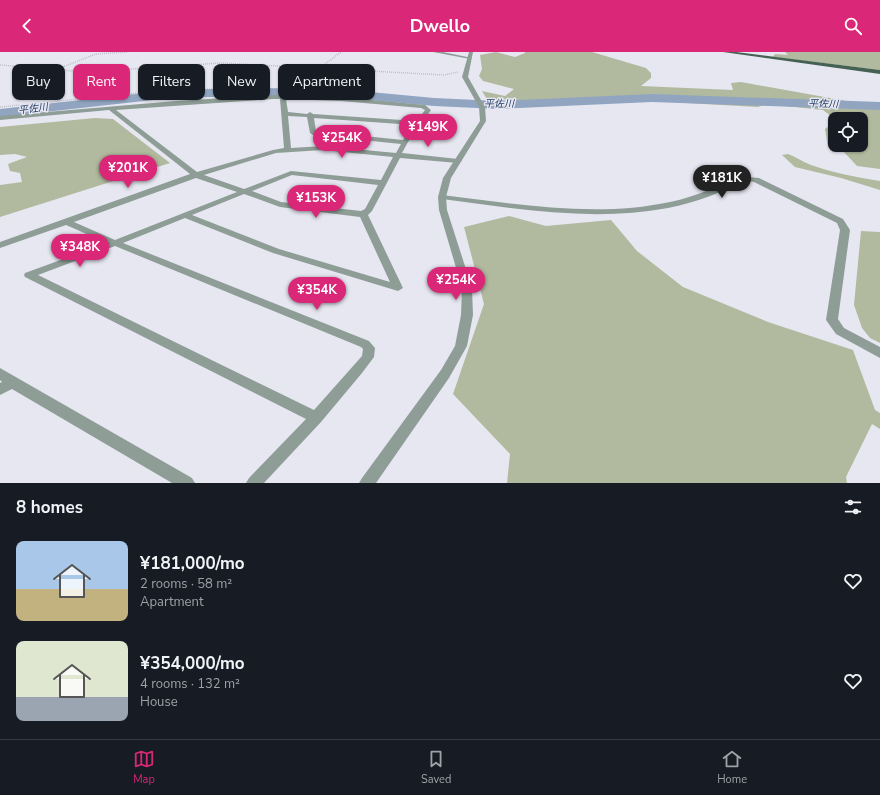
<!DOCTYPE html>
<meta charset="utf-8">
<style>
body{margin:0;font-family:"Nunito Sans","Noto Sans JP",sans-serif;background:#242831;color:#f1f3f6;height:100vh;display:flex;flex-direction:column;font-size:15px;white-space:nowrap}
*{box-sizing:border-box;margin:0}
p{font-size:13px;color:#9ea1a6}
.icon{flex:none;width:22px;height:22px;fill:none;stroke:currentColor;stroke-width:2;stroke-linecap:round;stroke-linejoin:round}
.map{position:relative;height:431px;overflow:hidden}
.details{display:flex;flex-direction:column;background:#171b24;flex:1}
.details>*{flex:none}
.banner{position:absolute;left:12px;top:12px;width:400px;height:36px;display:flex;gap:8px}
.tools{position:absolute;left:828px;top:60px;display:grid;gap:8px}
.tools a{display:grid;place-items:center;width:40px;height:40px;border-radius:8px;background:#171b24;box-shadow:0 1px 3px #0004;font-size:20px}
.price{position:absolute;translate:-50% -34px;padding:0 9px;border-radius:14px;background:#db2777;color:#fff;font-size:13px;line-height:26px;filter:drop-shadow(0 1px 2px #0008)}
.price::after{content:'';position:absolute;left:50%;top:24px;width:12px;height:9px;margin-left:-6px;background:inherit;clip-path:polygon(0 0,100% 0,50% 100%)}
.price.selected{background:#222;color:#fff}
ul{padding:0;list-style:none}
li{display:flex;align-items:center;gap:12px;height:100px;padding:0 16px}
li span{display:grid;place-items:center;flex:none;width:112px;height:80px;border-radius:8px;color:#555}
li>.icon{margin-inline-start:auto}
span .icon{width:48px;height:48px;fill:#fffc;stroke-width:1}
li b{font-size:17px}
h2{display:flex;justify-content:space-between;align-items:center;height:48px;padding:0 16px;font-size:17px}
.tag{padding:0 14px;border-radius:8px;background:#171b24;box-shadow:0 1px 3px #0004;font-size:14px;line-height:36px}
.tag.selected{background:#db2777;color:#fff}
header{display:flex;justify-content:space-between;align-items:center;height:52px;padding:0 16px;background:#db2777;color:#fff;font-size:18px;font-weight:700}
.tab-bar{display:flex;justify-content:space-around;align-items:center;height:56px;border-top:1px solid #363941;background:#171b24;font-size:11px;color:#9ea1a6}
.tab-bar a{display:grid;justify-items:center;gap:2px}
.tab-bar .selected{color:#db2777}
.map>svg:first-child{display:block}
.green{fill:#b1ba9e}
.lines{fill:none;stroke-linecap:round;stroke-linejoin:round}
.river{fill:#91a5c1;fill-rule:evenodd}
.path{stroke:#9898a0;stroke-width:1.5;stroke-dasharray:0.5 1.5;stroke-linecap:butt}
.minor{fill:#8e9e97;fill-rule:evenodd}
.tertiary{fill:#8e9e97;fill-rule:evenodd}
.primary{fill:#446154;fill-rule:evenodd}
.labels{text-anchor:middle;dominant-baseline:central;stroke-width:3;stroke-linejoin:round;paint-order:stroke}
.far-water-label{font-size:10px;font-style:italic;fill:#203d64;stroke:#e7e7f2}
</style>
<header><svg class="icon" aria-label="back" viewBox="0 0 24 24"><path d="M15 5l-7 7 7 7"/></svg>Dwello<svg class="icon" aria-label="search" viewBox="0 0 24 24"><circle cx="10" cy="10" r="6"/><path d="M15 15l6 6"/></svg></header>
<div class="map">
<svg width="880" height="431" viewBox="0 0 880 431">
<rect width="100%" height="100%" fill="#e7e7f2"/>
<path class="green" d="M496,0L515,5L525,1V0H592L646,16L651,21V26L641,34L733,38L731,31L741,30L880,55V117L857,114L844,100L828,95L825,77L835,69V93H861V67H835L823,58L766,52L758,55L686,51L628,45L498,50L488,49L482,39L505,44L514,37L483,29L479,24L482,17L480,3Z
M785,0H880V18L773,5L775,2L788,3Z
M95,66L113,67L170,111L0,165V133L22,130L20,121L10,119L8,112L27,105L15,102L0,103V75Z
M788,102C796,105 803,110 811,113C833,121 856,125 880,129V138L841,126L795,115L782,103Z
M509,164L546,174L611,168L637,199L683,235L768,270L853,298L875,358L880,361V377L872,372L846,425L847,431H507L510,402L453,342L484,252L464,175Z
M861,179L880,180V291L870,286L862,276L854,253Z"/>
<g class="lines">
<path class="river" d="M254,36L338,37L434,46L498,49L652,42L880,50V58L652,50L498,57L434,54L338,45L254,44L171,46L0,65V57L171,38Z"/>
<path class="path" d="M0,13L85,20L221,11L444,23L458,20
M321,15L341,0
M55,18L96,2L127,0
M326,37H370
M0,55L166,38L267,36"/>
<path class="minor" d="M433,0H443L472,6L470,7Z
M273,43L341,45L425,53L431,58L408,90L402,101L458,107L462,109L458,111L400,106L372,159L368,163L403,236L398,239L273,201L185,166L123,191L369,289L375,296L374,305L362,321L321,370L264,431H246L249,426L306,367L25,225L24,223L25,221L107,191L66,173L0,196V190L190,122L109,58L0,68V64L176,49ZM273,47H280L284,96L273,98L197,120L116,58ZM286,47L341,49L421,56L425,58L417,69L313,62L310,60L307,62L288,60ZM288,64L307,65L310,81L313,83L401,92L396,101L323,94L291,96ZM314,66L414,73L403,88L316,79ZM323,98L393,105L381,128L291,119L244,137L204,123L276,101ZM292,123L378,133L365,157L361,159L281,150L252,139ZM196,126L237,140L115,188L74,170ZM244,142L280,155L360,165L390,230L279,197L192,163ZM115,194L361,295L363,297L362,304L314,358L38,223Z
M748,125L759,126L843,167L850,178L838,267L844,276L880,295V306L836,282L826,268L840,178L837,171L754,130L749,129C722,139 696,151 668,156C593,170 517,157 442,147L438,145L442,143C517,152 595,166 670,150C697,145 721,131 748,125Z
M0,316L192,426L195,431H172L12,337L0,343V331L2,330L0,328Z"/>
<path class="tertiary" d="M469,0H473L468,25L485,55L486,69L451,126L446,145L447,158L472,236L473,263L467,294L449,326L376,431H359L362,426L441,318L455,294L461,263L462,236L439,158L438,145L443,126L480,69L479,55L462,25Z"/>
<path class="primary" d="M723,0H736L880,18V22Z"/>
</g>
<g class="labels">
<g class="far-water-label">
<text x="499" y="52">平佐川</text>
<text transform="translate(823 52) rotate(2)">平佐川</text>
<text transform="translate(33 57) rotate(-7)">平佐川</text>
</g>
</g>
</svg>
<div class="tools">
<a><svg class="icon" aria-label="locate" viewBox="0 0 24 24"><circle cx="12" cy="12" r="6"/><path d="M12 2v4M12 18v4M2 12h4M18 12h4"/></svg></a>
</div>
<b class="price" style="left:428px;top:96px">¥149K</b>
<b class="price" style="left:342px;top:107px">¥254K</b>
<b class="price" style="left:128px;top:137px">¥201K</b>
<b class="price selected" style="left:722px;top:147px">¥181K</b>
<b class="price" style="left:316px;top:167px">¥153K</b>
<b class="price" style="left:80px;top:216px">¥348K</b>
<b class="price" style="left:456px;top:249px">¥254K</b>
<b class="price" style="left:317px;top:259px">¥354K</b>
<div class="banner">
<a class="tag">Buy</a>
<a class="tag selected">Rent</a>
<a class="tag">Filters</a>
<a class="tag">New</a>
<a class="tag">Apartment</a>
</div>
</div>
<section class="details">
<h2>8 homes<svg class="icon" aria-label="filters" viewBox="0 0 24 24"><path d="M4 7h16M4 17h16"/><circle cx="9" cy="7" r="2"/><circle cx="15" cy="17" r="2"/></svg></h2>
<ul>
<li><span style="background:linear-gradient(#a9c7e8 60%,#c2b280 0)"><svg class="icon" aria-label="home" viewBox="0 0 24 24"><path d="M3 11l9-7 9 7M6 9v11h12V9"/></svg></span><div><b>¥181,000/mo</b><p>2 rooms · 58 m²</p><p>Apartment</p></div><svg class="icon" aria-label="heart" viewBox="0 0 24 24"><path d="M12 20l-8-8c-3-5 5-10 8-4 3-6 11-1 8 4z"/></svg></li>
<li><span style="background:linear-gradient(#dfe7d0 70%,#9aa5b1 0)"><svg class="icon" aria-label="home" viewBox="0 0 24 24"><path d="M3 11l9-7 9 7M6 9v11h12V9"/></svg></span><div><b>¥354,000/mo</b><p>4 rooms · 132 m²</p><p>House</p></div><svg class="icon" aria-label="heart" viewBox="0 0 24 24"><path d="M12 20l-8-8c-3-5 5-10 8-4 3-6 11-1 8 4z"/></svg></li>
</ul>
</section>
<nav class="tab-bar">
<a class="selected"><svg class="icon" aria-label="map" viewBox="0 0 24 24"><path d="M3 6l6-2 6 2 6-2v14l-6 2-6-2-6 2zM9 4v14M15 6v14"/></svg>Map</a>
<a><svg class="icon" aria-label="saved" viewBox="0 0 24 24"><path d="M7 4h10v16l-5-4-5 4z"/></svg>Saved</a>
<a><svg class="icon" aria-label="home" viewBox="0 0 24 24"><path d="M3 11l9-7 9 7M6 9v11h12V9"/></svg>Home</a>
</nav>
